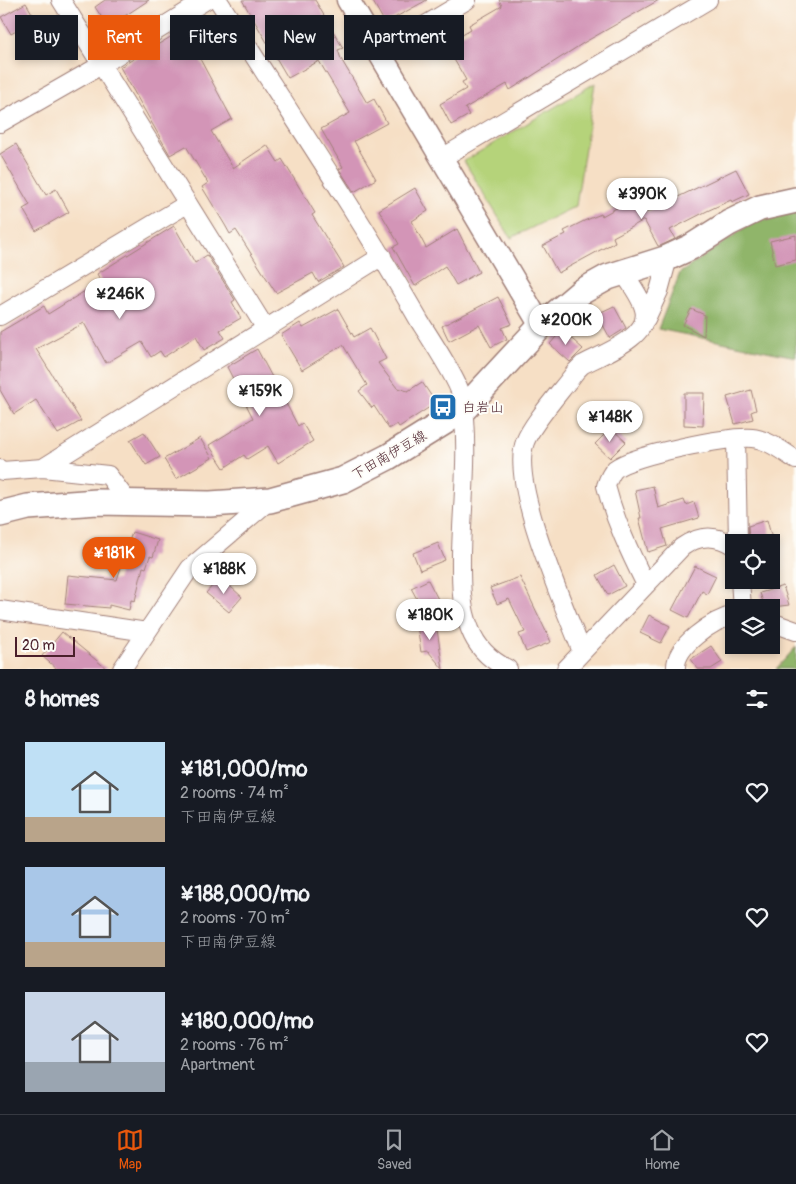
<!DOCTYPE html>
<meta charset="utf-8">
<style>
body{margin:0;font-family:Pangolin,"Klee One",sans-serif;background:#20242c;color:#f1f3f6;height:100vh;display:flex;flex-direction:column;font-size:19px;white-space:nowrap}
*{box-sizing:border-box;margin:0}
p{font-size:16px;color:#9ea1a6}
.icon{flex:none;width:28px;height:28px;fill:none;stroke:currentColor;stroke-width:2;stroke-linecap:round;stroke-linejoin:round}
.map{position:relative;height:669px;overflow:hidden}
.panel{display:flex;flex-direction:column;background:#171b24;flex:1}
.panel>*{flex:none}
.banner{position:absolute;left:15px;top:15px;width:500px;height:45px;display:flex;gap:10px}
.tools{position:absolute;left:725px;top:534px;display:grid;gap:10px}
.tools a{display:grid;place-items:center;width:55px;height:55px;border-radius:0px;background:#171b24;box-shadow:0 2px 8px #0003;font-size:25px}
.scale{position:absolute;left:15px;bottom:12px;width:60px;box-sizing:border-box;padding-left:5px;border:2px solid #4a1f2b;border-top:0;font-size:14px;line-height:18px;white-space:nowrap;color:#4a1f2b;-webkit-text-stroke:4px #fdfcf7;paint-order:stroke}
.price{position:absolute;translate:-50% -42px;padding:0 11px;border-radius:18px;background:#fff;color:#222;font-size:16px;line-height:32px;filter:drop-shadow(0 1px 2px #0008)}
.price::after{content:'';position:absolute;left:50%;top:30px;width:15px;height:11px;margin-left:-8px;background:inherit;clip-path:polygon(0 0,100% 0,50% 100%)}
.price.on{background:#ea580c;color:#fff}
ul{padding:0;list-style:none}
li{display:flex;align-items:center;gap:15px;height:125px;padding:0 25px}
li span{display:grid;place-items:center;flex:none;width:140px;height:100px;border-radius:0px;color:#555}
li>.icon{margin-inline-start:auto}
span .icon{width:60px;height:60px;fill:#fffc;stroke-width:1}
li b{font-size:21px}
h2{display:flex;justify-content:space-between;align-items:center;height:60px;padding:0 25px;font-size:21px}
.pill{padding:0 18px;border-radius:0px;background:#171b24;box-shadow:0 2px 8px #0003;font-size:18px;line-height:45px}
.pill.on{background:#ea580c;color:#fff}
.menu{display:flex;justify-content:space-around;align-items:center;height:70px;border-top:1px solid #363941;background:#171b24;font-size:14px;color:#9ea1a6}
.menu a{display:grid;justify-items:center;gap:2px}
.menu .on{color:#ea580c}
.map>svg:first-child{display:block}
.green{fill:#b5d37a;stroke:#807952}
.forest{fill:#90b56a;stroke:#6d6a4a}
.building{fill:#d395b7}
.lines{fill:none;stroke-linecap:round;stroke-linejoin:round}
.minor-casing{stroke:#a07f78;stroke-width:20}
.tertiary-casing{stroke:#a07f78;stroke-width:25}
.secondary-casing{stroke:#a07f78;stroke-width:28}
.minor{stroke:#fff;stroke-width:18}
.tertiary{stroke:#fff;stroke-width:22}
.secondary{stroke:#fff;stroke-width:25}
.labels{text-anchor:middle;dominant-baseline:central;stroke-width:4;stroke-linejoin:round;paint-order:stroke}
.poi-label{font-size:14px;fill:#4a1f2b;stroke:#fdfcf7;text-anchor:start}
.street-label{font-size:14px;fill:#4a1f2b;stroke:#fdfcf7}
</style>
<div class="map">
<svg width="796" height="669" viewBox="0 0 796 669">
<rect width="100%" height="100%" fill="#fdfcf7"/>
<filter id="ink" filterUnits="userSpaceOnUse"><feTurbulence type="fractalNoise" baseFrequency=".02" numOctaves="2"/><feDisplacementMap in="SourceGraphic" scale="10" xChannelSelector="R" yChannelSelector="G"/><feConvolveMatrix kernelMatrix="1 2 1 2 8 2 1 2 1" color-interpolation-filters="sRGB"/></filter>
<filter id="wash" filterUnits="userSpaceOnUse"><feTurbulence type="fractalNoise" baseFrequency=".0096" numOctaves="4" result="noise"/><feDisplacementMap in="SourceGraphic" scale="20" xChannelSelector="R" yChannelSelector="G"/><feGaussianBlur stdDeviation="1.12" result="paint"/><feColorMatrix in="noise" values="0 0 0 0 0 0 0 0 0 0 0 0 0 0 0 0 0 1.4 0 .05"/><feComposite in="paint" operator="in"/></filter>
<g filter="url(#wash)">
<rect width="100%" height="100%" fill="#f6dfc5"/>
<path class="green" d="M595,83L576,206L511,238L464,161Z"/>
<path class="forest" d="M796,200V357L658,329L680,273L782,202Z
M796,647V669H776Z"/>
<g id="blocks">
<path class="building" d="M105,0H149L108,27L95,7Z
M242,0H315L343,48L338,50L341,59L367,103L374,99L387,123L354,141L376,179L354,192L339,169L343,167L321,129L350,113L319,61L288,78Z
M372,0H427L385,23Z
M499,0H659L585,42L510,90L507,84L465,108L469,115L451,125L440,104L466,89L462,82L466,80L445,44L471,29L469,25L502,6Z
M26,3L36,20L11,34L1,17Z
M184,29L232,119L211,131L233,168L267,145L278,162L282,159L315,213L312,215L344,267L318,282L313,273L276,293L236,230L230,234L225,225L202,187L208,183L186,146L170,155L120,67Z
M16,144L46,195L56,189L69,212L36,231L23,209L30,205L0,154Z
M736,169L749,194L732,202L731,200L707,211L670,230L675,239L660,246H658L644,220L613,237L615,242L558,273L543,246L566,234L564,231L584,221L601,214L602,216L638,196L647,212Z
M415,188L428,211L412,221L426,248L457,229L479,272L456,285L445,266L415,286L393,247L399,244L379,210Z
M174,226L195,263L207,255L235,300L232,302L241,318L220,330L225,338L204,350L196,336L164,357L160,351L151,357L142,342L106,363L84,323L36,349L81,421L58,434L36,400L14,414L0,390V332L44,306L48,314L101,281L97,274Z
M796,235V260L775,265L770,241Z
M498,297L512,324L502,328L507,339L491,347L479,325L449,341L442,326Z
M614,306L626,328L610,338L597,314Z
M338,309L354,337L370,328L386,359L378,363L397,388L408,391L422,382L436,403L399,427L397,424L389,429L374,406L372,408L359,391L367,385L343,345L302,370L281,335L300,323L303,328Z
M691,309L705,315L704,336L683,325Z
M562,330L583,349L570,362L550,344Z
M257,349L298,426L302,423L313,441L278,463L268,446L247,459L244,455L224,468L209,445L253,418L227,367Z
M751,390L756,410L751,412L753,419L735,424L727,397Z
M684,393H704L703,426L684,425Z
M611,428L626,442L610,458L595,444Z
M144,432L160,457L146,465L130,440Z
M200,438L212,458L176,479L164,459Z
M653,486L658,508L684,500L686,505L694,502L699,518L662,529L667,546L648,552L639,518H641L635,490Z
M767,520L772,539L749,542L748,526Z
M132,532L158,540L153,557L150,556L146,568L143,567L135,601L131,600L129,610L109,605V608L65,604L68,575L117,580Z
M438,543L445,560L420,570L413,553Z
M614,565L625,586L608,595L597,575Z
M695,566L716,576L707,594L702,591L688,618L672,610Z
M220,577L242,597L229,612L206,593Z
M520,577L551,642L526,652L519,634L525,632L509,599L497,604L490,588Z
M428,580L440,603L424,612L411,588Z
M783,586L789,605L765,608L760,593Z
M649,615L670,626L661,643L640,633Z
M436,623L443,669L428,651L421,652L417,625Z
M62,632L107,669H57L42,656Z
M711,646L722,662L711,669H698L691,659Z"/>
</g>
</g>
<g filter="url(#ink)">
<use href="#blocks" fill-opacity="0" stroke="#a07f78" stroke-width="1"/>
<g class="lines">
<defs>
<path id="minor" d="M61,0L266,329
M218,0C286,107 357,212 420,322C429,336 459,382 461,395C470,445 462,503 461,554C461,579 460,605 470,629C477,648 490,660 508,669
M379,53L467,0
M0,123L103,64L206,0
M442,158L708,0
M0,316L187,204
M646,319L659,291L668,258
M736,439L738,542
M43,468L108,475L128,502
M0,469L2,471L43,468L382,256
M740,580L742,608
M646,585C630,553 615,521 606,486C608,480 611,473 615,469C632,455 729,436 752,438C767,439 784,452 796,460
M0,610L147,632
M771,622L796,631
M582,652C565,607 509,484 525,442C532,423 563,389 576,371L582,365C602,354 652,337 644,309C641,297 630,283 623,272
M122,669L190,568L270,500
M566,669L682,547C699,535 716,534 734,546
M676,669C674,646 713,620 734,615"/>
<path id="tertiary" d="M348,0L541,326"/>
<path id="secondary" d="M0,514L28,507L97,502L210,504L270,500L343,480L388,457L462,411L541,326L581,292L608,277L665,259L691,247L729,223L760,208L796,200"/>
</defs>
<use href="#minor" class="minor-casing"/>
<use href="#tertiary" class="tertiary-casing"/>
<use href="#secondary" class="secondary-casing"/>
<use href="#minor" class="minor"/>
<use href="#tertiary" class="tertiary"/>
<use href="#secondary" class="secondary"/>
</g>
</g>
<defs>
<symbol id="bus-square" viewBox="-11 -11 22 22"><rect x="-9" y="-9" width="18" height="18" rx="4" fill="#1f6fb2" stroke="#fdfcf7"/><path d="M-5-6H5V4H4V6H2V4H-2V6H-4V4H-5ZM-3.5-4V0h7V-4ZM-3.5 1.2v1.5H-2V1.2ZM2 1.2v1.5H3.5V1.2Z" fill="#fff"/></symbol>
</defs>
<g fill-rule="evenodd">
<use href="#bus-square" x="427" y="391" width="32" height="32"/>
</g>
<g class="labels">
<g class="poi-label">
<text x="462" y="407">白岩山</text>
</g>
<g class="street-label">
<text transform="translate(389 455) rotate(-30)">下田南伊豆線</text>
</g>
</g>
</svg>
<div class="tools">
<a><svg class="icon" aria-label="locate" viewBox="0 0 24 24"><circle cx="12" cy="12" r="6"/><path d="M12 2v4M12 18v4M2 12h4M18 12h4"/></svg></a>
<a><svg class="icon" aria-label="layers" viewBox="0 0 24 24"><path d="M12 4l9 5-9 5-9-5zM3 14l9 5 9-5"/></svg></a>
</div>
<div class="scale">20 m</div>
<b class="price" style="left:642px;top:220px">¥390K</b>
<b class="price" style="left:120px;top:320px">¥246K</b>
<b class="price" style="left:566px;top:346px">¥200K</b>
<b class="price" style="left:260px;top:417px">¥159K</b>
<b class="price" style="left:610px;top:443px">¥148K</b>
<b class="price on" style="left:114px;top:579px">¥181K</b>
<b class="price" style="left:224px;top:595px">¥188K</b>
<b class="price" style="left:430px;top:641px">¥180K</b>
<div class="banner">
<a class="pill">Buy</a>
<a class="pill on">Rent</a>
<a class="pill">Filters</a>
<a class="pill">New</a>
<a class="pill">Apartment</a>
</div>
</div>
<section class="panel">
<h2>8 homes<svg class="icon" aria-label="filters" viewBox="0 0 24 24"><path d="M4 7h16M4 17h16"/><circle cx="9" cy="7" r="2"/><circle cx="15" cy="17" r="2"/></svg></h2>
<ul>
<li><span style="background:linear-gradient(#bfe0f5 75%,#b9a48a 0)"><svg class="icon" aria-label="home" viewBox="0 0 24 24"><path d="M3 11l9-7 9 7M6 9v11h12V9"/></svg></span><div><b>¥181,000/mo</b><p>2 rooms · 74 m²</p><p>下田南伊豆線</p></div><svg class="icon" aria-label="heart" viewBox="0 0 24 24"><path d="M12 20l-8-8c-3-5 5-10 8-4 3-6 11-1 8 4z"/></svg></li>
<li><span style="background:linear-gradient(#a9c7e8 75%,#b9a48a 0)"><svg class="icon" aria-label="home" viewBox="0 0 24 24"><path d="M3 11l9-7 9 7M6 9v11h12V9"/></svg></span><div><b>¥188,000/mo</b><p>2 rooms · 70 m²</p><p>下田南伊豆線</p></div><svg class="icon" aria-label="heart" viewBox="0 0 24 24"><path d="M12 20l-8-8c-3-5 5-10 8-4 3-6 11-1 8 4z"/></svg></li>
<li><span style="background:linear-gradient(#c9d6e8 70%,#9aa5b1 0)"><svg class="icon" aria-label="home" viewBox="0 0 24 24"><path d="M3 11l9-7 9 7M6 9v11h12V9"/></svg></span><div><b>¥180,000/mo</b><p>2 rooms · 76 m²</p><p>Apartment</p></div><svg class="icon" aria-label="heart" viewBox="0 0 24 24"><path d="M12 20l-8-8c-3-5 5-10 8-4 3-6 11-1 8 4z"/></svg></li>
</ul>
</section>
<nav class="menu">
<a class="on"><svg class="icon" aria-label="map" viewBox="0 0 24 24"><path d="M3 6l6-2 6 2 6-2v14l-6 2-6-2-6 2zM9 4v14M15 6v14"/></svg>Map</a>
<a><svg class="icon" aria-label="saved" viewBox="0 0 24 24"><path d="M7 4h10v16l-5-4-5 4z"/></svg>Saved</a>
<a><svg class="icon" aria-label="home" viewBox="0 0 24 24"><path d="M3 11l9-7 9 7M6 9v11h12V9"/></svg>Home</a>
</nav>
